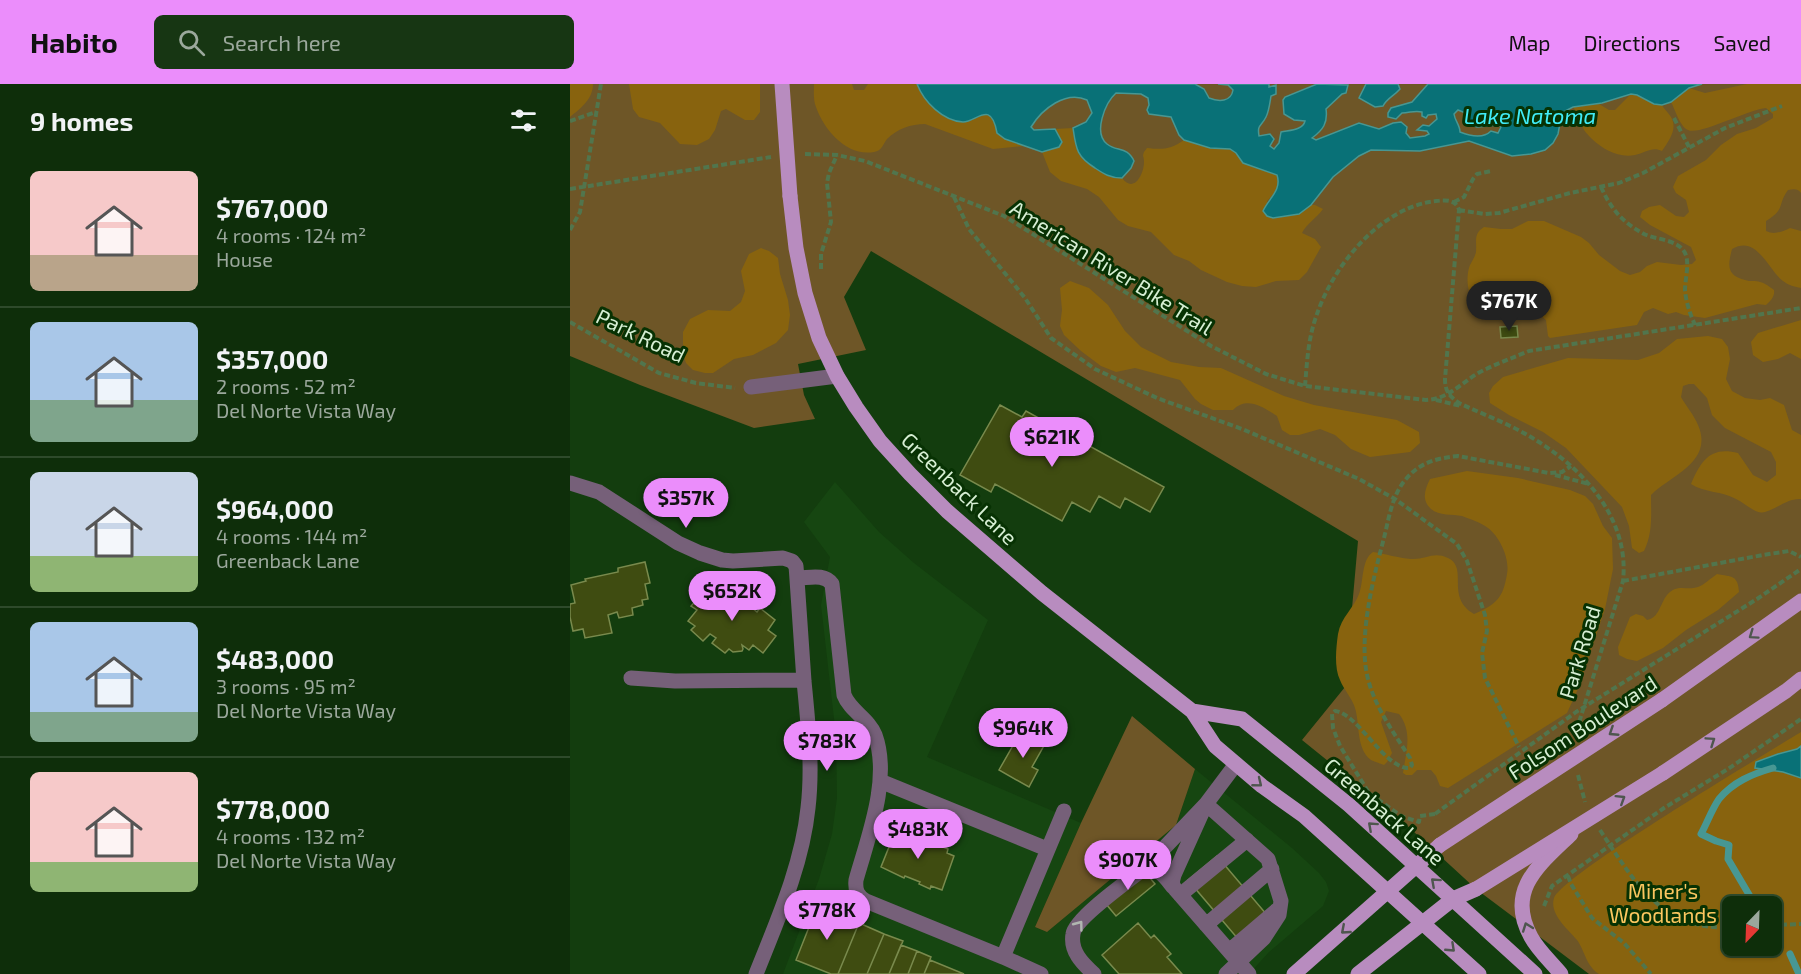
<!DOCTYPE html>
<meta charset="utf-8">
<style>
body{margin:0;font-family:"Exo 2",sans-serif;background:#173613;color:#f1f3f6;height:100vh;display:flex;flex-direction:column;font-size:22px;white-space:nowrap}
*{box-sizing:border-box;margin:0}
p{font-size:20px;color:#9ba89c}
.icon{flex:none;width:33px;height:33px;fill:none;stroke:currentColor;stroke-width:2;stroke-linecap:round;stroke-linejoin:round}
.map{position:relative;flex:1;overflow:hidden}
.panel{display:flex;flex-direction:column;background:#0e2e0a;width:570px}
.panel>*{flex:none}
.needle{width:39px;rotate:203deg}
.buttons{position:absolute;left:1152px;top:812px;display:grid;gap:12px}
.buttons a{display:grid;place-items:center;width:60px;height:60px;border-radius:9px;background:#0e2e0a;box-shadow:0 2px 4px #0004,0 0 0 2px #2e4a2b;font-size:30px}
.price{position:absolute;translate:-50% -51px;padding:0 14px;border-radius:21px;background:#eb8dfb;color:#111;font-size:20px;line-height:39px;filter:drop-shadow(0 2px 3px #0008)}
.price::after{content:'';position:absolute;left:50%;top:36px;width:18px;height:14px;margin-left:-9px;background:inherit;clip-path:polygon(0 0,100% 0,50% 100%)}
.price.on{background:#222;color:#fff}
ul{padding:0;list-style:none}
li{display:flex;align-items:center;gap:18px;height:150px;padding:0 30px}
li+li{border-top:2px solid #2e4a2b}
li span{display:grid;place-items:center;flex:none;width:168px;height:120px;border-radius:9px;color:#555}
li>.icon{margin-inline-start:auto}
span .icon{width:72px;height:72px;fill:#fffc;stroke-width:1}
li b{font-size:26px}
h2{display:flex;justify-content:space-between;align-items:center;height:72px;padding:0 30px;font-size:26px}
header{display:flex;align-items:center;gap:36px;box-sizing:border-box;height:84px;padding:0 30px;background:#eb8dfb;color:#111}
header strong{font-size:28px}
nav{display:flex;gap:33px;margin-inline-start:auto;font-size:21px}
.search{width:420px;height:54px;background:#173613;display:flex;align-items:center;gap:15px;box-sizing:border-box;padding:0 21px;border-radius:9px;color:#9ba89c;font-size:22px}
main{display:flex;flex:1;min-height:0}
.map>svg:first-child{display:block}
.built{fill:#164611}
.green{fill:#6e5627;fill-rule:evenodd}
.forest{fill:#88630e;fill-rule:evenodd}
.water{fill:#097177;stroke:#479793;stroke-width:1.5;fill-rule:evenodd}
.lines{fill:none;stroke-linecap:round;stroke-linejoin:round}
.stream{stroke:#479793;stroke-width:7}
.building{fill:#3f4c11;stroke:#798a4d;stroke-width:1.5}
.path{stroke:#51754d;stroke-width:4;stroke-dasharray:6 3;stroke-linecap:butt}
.minor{stroke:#766079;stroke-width:15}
.major{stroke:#b88cbf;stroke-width:15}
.path-bridge{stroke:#51754d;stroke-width:4;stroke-dasharray:6 3;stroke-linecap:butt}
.major-bridge{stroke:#b88cbf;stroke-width:15}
.oneway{stroke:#4e564e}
.oneway2{stroke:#b0b6b0}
.labels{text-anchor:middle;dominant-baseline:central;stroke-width:6;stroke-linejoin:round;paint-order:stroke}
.street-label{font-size:21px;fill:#d7efd4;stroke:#073203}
.park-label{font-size:21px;fill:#fbc65f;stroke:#073203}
.water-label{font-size:22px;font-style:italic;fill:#40ebf6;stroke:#073203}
</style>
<header>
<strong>Habito</strong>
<div class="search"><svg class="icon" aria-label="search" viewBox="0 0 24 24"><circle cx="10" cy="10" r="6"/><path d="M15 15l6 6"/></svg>Search here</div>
<nav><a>Map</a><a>Directions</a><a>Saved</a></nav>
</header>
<main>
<section class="panel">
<h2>9 homes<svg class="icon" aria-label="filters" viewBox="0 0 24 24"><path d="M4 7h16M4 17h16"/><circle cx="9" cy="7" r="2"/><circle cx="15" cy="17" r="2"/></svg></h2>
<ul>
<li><span style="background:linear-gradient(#f6c9c9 70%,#b9a48a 0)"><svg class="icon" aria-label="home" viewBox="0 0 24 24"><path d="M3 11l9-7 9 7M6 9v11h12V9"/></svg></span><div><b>$767,000</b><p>4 rooms · 124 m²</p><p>House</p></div></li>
<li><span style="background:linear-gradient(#a9c7e8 65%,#7fa58c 0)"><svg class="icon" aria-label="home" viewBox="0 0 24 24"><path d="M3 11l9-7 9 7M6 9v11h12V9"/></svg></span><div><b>$357,000</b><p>2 rooms · 52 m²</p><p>Del Norte Vista Way</p></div></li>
<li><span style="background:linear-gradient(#c9d6e8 70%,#8fb573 0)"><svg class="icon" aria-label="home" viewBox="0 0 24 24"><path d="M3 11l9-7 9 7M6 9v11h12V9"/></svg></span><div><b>$964,000</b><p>4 rooms · 144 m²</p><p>Greenback Lane</p></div></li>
<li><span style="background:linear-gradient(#a9c7e8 75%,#7fa58c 0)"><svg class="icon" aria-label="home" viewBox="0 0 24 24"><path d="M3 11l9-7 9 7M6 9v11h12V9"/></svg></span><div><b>$483,000</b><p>3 rooms · 95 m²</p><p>Del Norte Vista Way</p></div></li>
<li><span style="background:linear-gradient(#f6c9c9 75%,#8fb573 0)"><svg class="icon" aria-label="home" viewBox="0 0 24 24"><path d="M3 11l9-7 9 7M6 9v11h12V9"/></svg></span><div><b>$778,000</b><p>4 rooms · 132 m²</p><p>Del Norte Vista Way</p></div></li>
</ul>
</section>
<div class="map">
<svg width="1231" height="890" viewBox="0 0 1231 890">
<rect width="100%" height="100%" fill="#133d0e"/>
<path class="built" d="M265,398L309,448L344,479L418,536L357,673L511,739L465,843L477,848L606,741L625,685L722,764L749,789L756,798L759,807L753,822L699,868L679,890H213L249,795L262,750L267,714L266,652L251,521L260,473L234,438Z"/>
<path class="green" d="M0,0H1231V890H1019L906,805L831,736L732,656L775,603L788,457L301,167L274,213L296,266L228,280L234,311L245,335L184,344L70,301L0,272ZM1162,822H1202V861H1162Z
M562,632L625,685L606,741L477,848L465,843L511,739Z"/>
<path class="forest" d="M0,0H23C23,15 11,24 0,33Z
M59,0H190V28L184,36H175L156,25L151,27L145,46L139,55L127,61L110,60L90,39L69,33L63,25Z
M244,0H282L284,6H294L298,0H347L351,9L404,34C419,26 425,34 427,49L435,55L454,62L423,65L355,40C341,40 327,45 317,55C313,60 312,67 304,68C277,73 254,46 246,23C243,16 244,7 244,0Z
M1177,0H1231V109C1228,104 1223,105 1218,106C1207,121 1216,125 1196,137V147C1204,151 1212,148 1220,144L1231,147V204C1225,203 1218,201 1213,197C1198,186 1187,150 1162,165C1158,181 1156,191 1175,196C1180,198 1186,196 1190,198C1195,199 1200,203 1204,206C1205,212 1201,217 1196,221L1187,220L1135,234L1114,231L1106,228L1098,230L1083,224L1074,228L1067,241L980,254L978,252L976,236C965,227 952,211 938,208C930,207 922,212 916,217L902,214C897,206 896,191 900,181C902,177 905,173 906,168C907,157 903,150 914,143L931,145H942L958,137H974L1011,153L1019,159L1029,171L1050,187L1060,191L1070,188L1077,182L1087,178L1111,181L1122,180L1126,176L1121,163L1080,141L1070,133L1072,127L1079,123L1090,121L1106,132L1114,133L1119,128L1116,116L1106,109L1103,103L1108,92L1136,76L1151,61L1167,50L1186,44L1203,34V30L1196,24C1179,25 1129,52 1118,46C1110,43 1105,25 1101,18L1119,4L1135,9Z
M1061,10C1072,11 1080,20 1092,21C1093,24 1096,26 1098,29C1110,42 1100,55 1092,67C1082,62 1075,69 1065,71C1048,74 1034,66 1022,55C1016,49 1011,44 1011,35L1003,23L1029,20L1039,26H1045Z
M503,44C506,69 507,73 529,87C538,92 542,94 552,94C564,110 574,90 574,78C574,72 572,73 574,68C575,67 576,65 577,64C593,66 601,65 614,56L640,64L660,65L680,82L707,91C711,103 706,108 697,117L703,134L729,130L741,121H745L753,125C746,135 737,139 732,149L745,155L751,163L737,188L729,196L706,197L686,203L672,202L657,198L631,186L619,177L604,171L581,148L558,142L548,136L529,113L517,105L491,97L480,88L472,68L489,63L492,58L485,45Z
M191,164L199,167L208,174L210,190L218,216L220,231L218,246L206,259L183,271L164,275L143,289H135L123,286L116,279L113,270V248L120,235L138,226L160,227L171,218L175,207L171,187L179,170Z
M500,197L519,204L538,221L555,247L571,263L601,278L629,283L651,284L714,312L744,321L827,336L849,348L850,359L840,368L800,373L781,365L765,351L750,345L729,351H720L712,346L707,332C693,323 677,312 663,326H643L631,320L625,315L610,296L565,284L546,288L531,282L511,267L494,251L490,242L492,226L490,204Z
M1231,236V275L1220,269L1208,275L1193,278L1183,271L1181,258L1188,249Z
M1138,252L1152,255L1158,263L1160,275L1156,295L1162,307L1175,314L1190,316L1200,314L1214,321L1222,346L1231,351V415C1218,414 1208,424 1195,428C1186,431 1175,419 1166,415C1152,407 1135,409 1121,400C1131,377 1140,362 1168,369L1183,391L1197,398L1206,391V378L1201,368L1155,344L1142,331L1137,314L1124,300H1119L1113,302L1111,313C1116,322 1124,331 1128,341C1144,378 1101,391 1081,411C1081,430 1083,449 1074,467L1069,469L1062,464L1059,442L1052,423L996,364L973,348L939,331L920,319L919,309L923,302L933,293L998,274L1068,276L1089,269L1107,255Z
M897,387L948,394L1000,406L1015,412L1023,420L1033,442L1042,454L1043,485L1035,525L1008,605L997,629L878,704L870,702L866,692L861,686H847L842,691H836L833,689C836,668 843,648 829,630L816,627L811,638L822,669L817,678L814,681C810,679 804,678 801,676C786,665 790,640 785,624C782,614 774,606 770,596C764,584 766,564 768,550C771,533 784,524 789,510C794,497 791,476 803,468C816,470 828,474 841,475C856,476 863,467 878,474C899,484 875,513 904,530C927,520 933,514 937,490C940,475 930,453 918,444C912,439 900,435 892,432C883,430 869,432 861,425C851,416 855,405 860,395Z
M1147,490C1162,493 1168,491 1169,508L1148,526L1116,546L1093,564L1067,577L1057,575L1049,571L1048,563L1060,533L1066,530L1073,532L1077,536C1089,534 1090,520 1097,511C1107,499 1116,507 1128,503C1134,501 1141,494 1147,490Z
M1231,648V890H1029C1016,882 1015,867 1007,856C998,845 979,830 984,814C992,791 1197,669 1231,648ZM1162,822H1202V861H1162Z"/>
<path class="water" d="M347,0H625L634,5L639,14C649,18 661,18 663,6L658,1L648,0H699V3L706,1V10L701,12C700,18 699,27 696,33C691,43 687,40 689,52L700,50L704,55L700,62L704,65L709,59L711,48C720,46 733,46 735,37L724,36L714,30L713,16L715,13L747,0L778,1L776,9L772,10L756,25C758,39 753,46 742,54L746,56L789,39L809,45L823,39L831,38L837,43L836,49L840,54L855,52L859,50L857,47L847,46L853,41L859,42L867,35L866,30L858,31L856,34L852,32V28C844,26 840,29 832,29L826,35L818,33V29L821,24L842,18L858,0H1132L1119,4L1101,18L1092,21L1084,20L1067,11L1061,10L1032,19L1003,23L995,27L991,34L988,50L983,59L975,66L961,70L942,72L899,57L850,67L801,66L789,72L763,93L741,121L729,130L703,134L697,132L693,127C699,114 712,106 707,91L673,79L666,69L660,65L640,64L614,56L609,51L601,33L579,30L577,26L579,21L578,14L571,10L546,9C535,19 523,49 537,60C547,68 557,62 564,77L561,84L552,94C540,94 534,90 525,84C506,72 506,64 503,44L516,38L522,29L517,16C496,6 472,25 461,43L464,46L485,45L492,58L489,63L472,68L435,55L427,49C421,15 407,38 393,38C373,37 354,18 347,0ZM888,26L898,30L901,41L907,43L929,41L931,43L928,49L921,47C913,55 900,52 890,48C890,41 885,37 884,30Z
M796,0H828L830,5C824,12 817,14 813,22L805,23L789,14Z
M1231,662V694L1213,688L1185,684L1186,678L1208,670L1227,665Z"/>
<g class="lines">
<path class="stream" d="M1181,814L1158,775L1159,761L1146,757L1131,750C1137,739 1142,725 1149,715C1163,698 1182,690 1203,684
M1220,870L1229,890"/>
</g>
<path class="building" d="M947,242L948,253L931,254L930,243Z
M430,321L452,333L456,327L594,403L580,428L555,414L550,424L529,412L520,428L502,418L492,437L425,400L421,408L390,391Z
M75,478L80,499L75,500L78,515L72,516L73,521L62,524L63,531L49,534L47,528L38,531L42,549L15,554L13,545L3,547L0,533V520L5,519L1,501L16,497L15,495L48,488V484Z
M153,501L172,504L171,515L187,528L190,524L205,536L198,546L206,552L193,569L183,561L179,566L172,561L173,565L172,567L163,568L159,565L155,569L142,559L146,554L140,550L133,557L121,546L125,542L118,537L127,526L121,522L133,509L144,518L153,507Z
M454,646L476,658L462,683L468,686L459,703L429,686L445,658L451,661L454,656L450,653Z
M327,743L338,747L337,751L339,752L340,750L378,765L377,769L384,772L372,806L361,802L360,805L349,800L350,798L335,792L334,794L311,783Z
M647,772L703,838L674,862L618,796Z
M570,782L585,800L546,832L531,814Z
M247,823L289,839L268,890H261L226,876Z
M289,839L314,850L297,890H268Z
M568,839L581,854L584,851L601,870L597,873L612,890H549L532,871Z
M314,850L333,857L319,890H297Z
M331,861L347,867L338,890H319Z
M347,867L361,873L354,890H338Z
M360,876L394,890H354Z"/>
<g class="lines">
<path class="path" d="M1104,34L1119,63
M0,37L26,28
M235,70L267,71L295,77L434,132L641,262L696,290L735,302L856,316C879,315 892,298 910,288C926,280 942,274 959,267L1231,224
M1031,103C1041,125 1052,138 1074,150C1086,156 1108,155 1115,169C1120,179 1115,195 1115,206C1116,218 1120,230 1125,241
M0,105L201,73
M384,113L399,145L455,214L481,254L525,285L587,314L672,345L789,395L825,415L887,460L897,477L915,531L917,547L912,569L915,594L949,663
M884,118L894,113L903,95L907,90L921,87
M889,126L914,130L929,129L1000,109L1049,99L1073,89L1155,44L1212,22
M0,146L10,128L31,0
M251,185V170L261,138L257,99L259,89L267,71
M0,238L89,289L126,299L165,304
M735,302C737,279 738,255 746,233C762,183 810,123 866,117C875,116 886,115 889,126L875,295C875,307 879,312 889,319C912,330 937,339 959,352C1011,382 1060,433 1053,497L1007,645V651
M866,316L891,322
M985,391L1019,400
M1053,497L1193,471L1219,467L1231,473
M1008,691L1015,718
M865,730L850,732L849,738L831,732L799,709L770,662L763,644L762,630L765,627C788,629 815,686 840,684L842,681L840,674C822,646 801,618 796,585C790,546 804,491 814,454C819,434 822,411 836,395C850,378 868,374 888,372L979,389L992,388L1001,382
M1030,746C1064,797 1092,848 1162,843
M998,792L1001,800L1022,834L1054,859L1081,890
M1202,841L1231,840"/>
<path class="minor" d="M181,303L267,292
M0,399L29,408L108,459L130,469L152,476L163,477L213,474L222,477L226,482C229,520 231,558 234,597C238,639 243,682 238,724C232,782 207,837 186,890
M227,494C239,494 254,489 262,500L274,611C280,627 299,635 305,651C321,695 298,753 286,796C285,806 287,812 296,817L433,873
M61,594L105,597L234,596
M666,680L636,720L604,791L602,799L605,805L679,890
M310,697L477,765
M576,783L636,720L698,775L711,817L709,831L694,854L656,890
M610,811L677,756
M636,841L702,785
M659,867L707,826
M471,890L433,873L494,727
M524,890C512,879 500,867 503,850C505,834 561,795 576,783C589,784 595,793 603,803"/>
<path class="major" d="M220,112L226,164L235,209L249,254L267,292L286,323L310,357L340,390L377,427L472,509L622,627L645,662L692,702L734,732L909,890
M1092,616L1231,517
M622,627L672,635L779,721L965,890
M1093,689L1216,607L1231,595
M724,890L870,761
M788,890L883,815L906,805
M991,890C981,878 968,866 961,853C935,806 970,780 1001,750"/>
<path class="path-bridge" d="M865,730L1006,628L1187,515L1231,485
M974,822L982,802L1094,724L1158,685L1231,635"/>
<path class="major-bridge" d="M212,0L220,112
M870,761L1092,616
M906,805L1093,689"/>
</g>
<defs><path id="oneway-chevron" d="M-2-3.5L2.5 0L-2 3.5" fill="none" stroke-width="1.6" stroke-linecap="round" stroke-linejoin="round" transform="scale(1.5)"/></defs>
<g class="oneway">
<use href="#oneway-chevron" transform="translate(1183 551) rotate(145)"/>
<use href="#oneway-chevron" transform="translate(1043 648) rotate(147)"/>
<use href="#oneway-chevron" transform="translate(1141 657) rotate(-34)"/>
<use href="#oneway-chevron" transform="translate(688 699) rotate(39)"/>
<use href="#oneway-chevron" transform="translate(1051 715) rotate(-32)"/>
<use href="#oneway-chevron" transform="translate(802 742) rotate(-138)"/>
<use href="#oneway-chevron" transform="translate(865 798) rotate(-138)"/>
<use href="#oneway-chevron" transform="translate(957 843) rotate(-110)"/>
<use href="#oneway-chevron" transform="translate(775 846) rotate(139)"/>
<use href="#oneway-chevron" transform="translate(881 864) rotate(43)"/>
</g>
<use class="oneway2" href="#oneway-chevron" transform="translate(509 841) rotate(-53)"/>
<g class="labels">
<g class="street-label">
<text transform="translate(542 183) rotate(32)">American River Bike Trail</text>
<text transform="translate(71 251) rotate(26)">Park Road</text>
<text transform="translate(390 404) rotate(44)">Greenback Lane</text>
<text transform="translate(1009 568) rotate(-73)">Park Road</text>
<text transform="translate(1012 643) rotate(-33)">Folsom Boulevard</text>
<text transform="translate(815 727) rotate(41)">Greenback Lane</text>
</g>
<g class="park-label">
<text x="1093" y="806">Miner's<tspan x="1093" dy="24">Woodlands</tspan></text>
</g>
<g class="water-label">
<text x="960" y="31">Lake Natoma</text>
</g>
</g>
</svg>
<div class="buttons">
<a><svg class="needle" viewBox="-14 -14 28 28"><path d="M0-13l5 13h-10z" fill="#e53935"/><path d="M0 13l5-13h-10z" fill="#9ba89c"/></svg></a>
</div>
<b class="price on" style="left:939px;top:248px">$767K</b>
<b class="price" style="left:482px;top:384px">$621K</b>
<b class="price" style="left:116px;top:445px">$357K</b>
<b class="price" style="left:162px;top:538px">$652K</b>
<b class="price" style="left:453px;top:675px">$964K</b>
<b class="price" style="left:257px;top:688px">$783K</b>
<b class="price" style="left:348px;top:776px">$483K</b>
<b class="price" style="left:558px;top:807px">$907K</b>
<b class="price" style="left:257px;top:857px">$778K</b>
</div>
</main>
